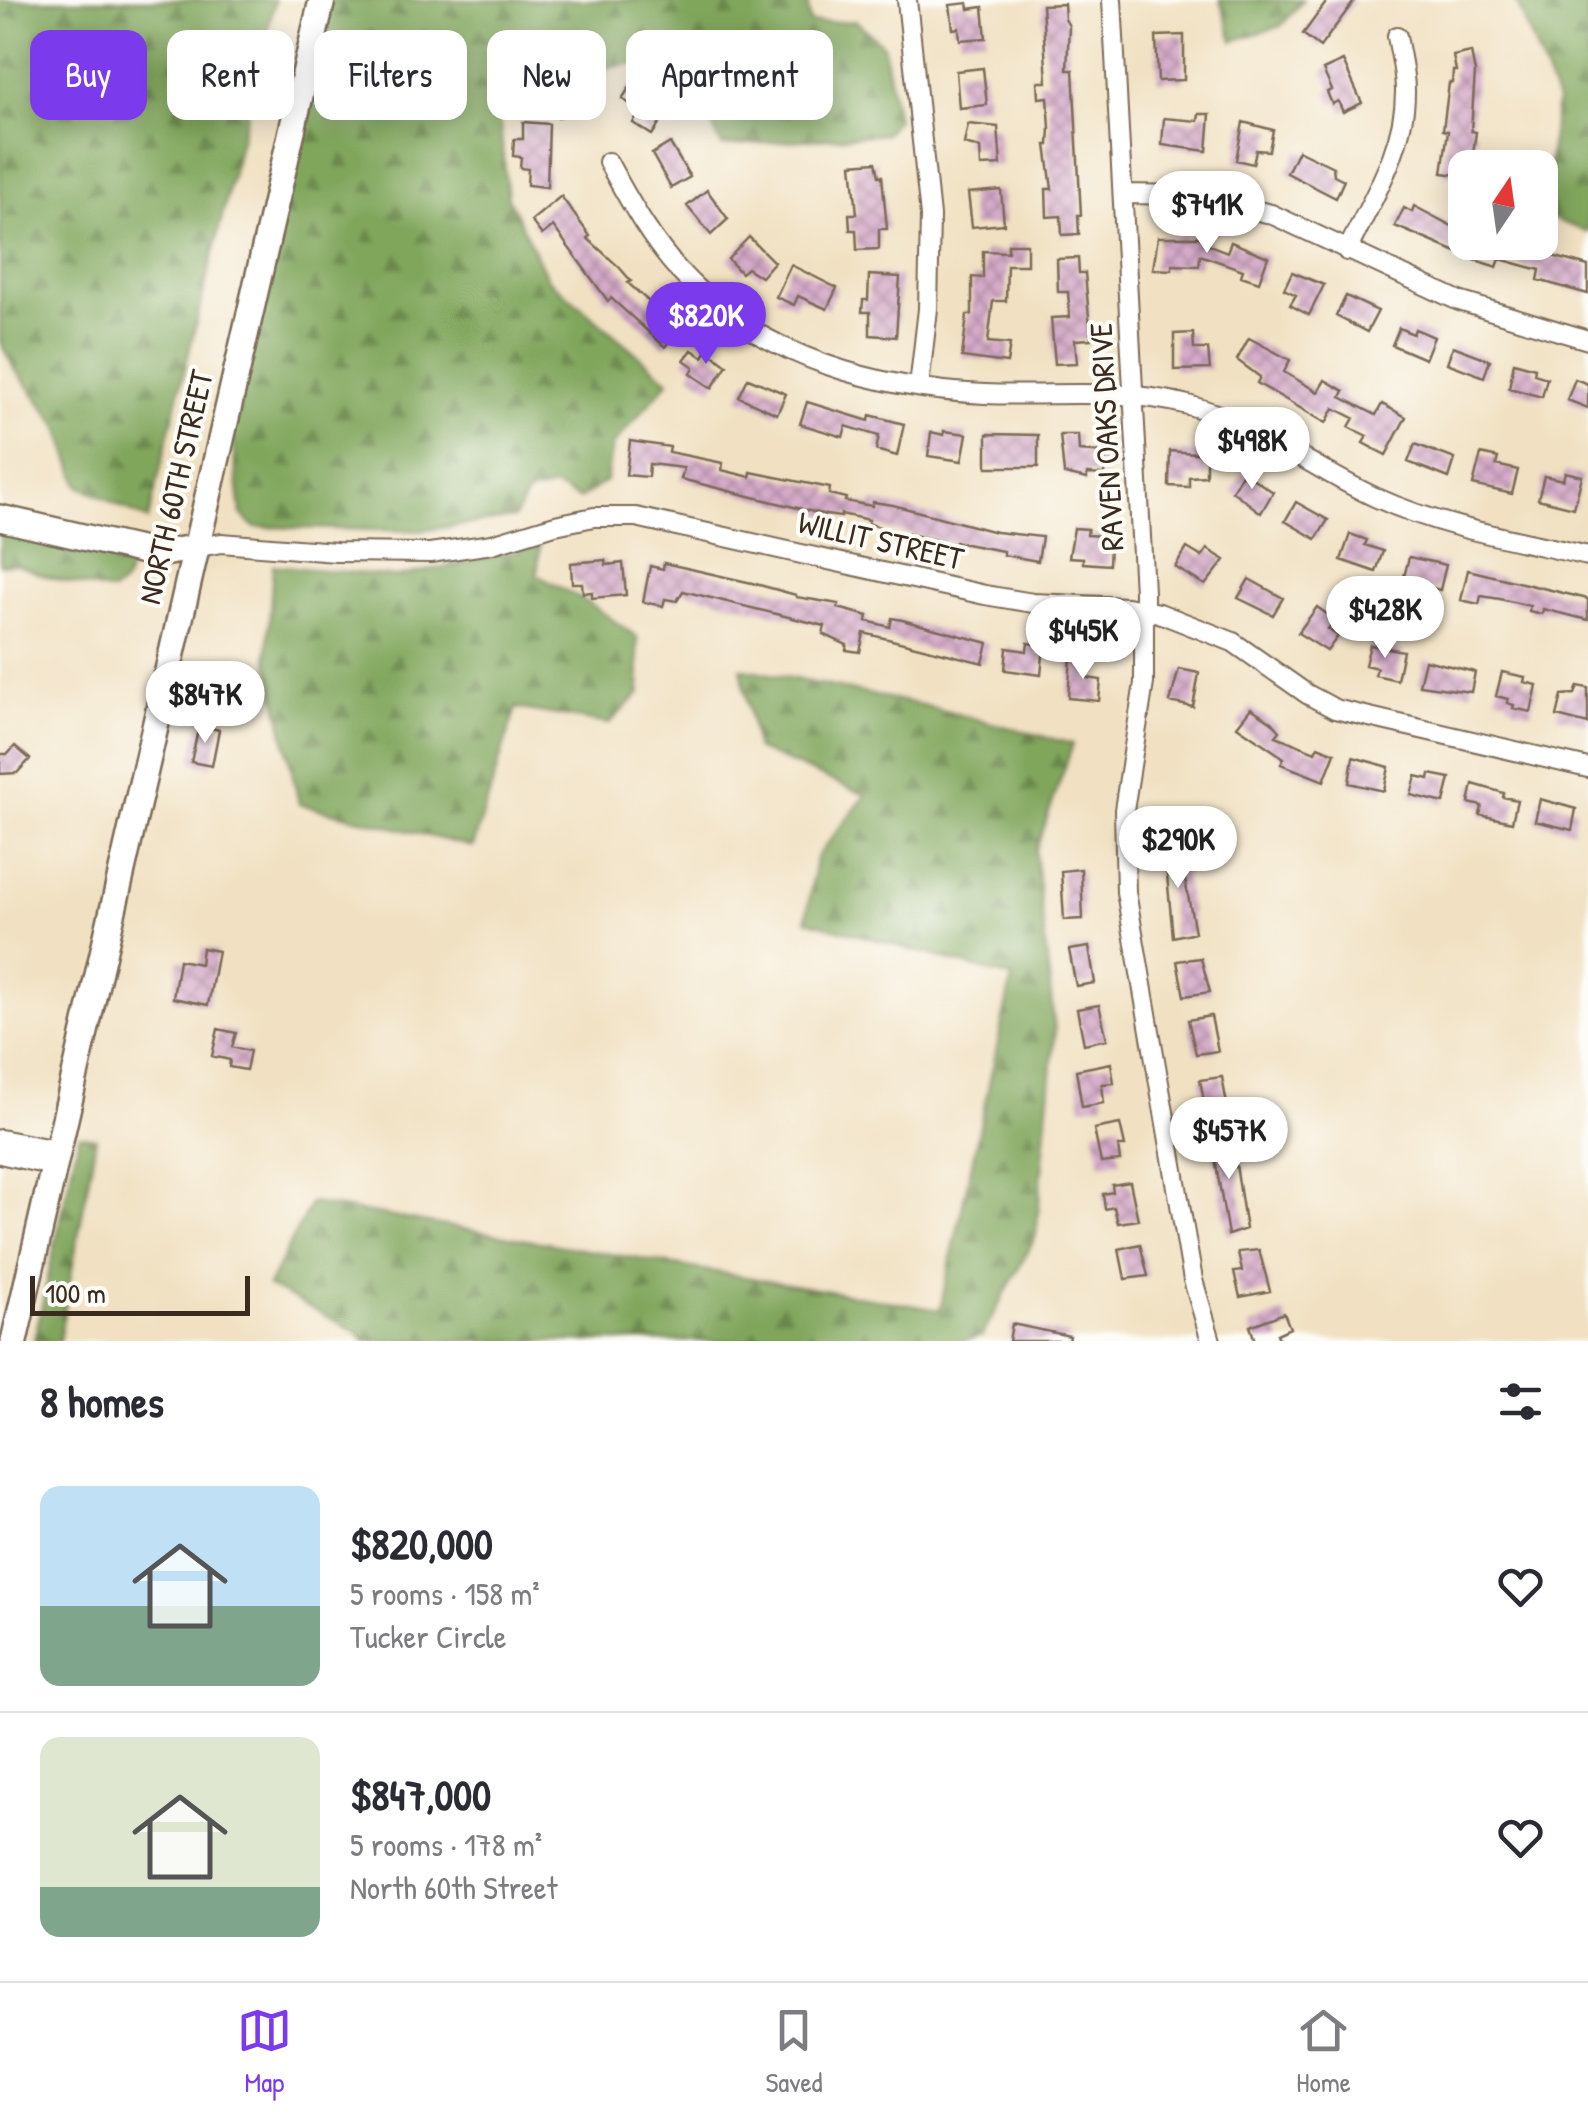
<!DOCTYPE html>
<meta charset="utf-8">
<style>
body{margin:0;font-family:"Patrick Hand",sans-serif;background:#f7f7f7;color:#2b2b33;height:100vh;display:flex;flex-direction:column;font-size:38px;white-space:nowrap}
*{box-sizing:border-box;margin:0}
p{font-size:32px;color:#7c7c81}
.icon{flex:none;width:55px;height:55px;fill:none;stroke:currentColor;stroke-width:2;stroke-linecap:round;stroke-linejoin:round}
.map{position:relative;height:1341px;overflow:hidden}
.side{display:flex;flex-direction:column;background:#fff;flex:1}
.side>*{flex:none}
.top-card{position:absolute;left:30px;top:30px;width:1000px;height:90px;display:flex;gap:20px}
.needle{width:65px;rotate:13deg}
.fabs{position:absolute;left:1448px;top:150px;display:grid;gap:20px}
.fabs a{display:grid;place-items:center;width:110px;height:110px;border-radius:20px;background:#fff;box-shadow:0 5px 25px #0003;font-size:50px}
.scale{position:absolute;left:30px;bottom:25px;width:220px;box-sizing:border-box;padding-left:10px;border:5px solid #3b2a1e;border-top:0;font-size:28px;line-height:35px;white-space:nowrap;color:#3b2a1e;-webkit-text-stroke:8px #fdfcf7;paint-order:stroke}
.price{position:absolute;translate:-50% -85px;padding:0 22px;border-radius:35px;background:#fff;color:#222;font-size:32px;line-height:65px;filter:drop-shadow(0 2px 5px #0008)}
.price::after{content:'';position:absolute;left:50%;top:60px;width:30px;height:22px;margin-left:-15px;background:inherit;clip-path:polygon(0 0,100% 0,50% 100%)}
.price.current{background:#7c3aed;color:#fff}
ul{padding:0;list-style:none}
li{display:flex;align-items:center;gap:30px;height:250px;padding:0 40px}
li+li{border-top:2px solid #e1e1e2}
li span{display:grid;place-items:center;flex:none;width:280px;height:200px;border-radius:20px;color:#555}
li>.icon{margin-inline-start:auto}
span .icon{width:120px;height:120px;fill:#fffc;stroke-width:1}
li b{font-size:42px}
h2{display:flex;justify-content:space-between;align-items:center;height:120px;padding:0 40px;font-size:42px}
.tag{padding:0 35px;border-radius:20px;background:#fff;box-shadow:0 5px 25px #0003;font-size:35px;line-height:90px}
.tag.current{background:#7c3aed;color:#fff}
.tabs{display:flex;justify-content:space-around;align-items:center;height:140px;border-top:2px solid #e1e1e2;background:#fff;font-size:28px;color:#7c7c81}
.tabs a{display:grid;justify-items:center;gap:5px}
.tabs .current{color:#7c3aed}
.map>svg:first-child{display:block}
.forest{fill:url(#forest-firs);stroke:#5e683d;stroke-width:2.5}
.building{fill:url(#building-cross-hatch)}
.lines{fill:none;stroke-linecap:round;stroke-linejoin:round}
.street-casing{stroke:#7b6a57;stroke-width:22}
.secondary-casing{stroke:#7b6a57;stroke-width:30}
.street{stroke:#fff;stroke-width:18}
.secondary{stroke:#fff;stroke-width:25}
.labels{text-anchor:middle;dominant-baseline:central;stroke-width:8;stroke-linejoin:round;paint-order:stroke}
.street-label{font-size:32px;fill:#3b2a1e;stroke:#fdfcf7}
</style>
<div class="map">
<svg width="1588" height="1341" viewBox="0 0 1588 1341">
<defs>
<pattern id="forest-firs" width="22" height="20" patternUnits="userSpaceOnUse" patternTransform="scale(2.5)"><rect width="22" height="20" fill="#80a65c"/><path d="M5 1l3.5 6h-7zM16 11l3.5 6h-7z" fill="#6a874b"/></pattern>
<pattern id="building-cross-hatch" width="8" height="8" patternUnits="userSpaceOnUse" patternTransform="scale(2.5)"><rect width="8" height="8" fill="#d5abc9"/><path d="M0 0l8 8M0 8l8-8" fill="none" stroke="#ae8ba3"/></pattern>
</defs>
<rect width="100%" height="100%" fill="#fdfcf7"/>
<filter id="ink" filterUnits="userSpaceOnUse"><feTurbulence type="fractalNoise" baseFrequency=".01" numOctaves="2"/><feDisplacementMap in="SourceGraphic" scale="20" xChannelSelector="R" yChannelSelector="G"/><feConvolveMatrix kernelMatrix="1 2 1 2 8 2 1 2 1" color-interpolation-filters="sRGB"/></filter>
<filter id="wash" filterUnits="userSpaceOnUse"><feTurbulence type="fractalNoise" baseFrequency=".0048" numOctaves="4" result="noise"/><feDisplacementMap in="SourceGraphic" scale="40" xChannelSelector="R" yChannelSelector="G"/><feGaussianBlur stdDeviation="2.25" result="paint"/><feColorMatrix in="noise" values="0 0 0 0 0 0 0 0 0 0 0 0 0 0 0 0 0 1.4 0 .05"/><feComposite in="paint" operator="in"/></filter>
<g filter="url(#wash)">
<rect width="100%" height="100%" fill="#f1e1c2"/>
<path class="forest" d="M0,0H275L148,520L79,486L58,425L14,368L0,342Z
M331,0H807L810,23L856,21L883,45L897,119L885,134L722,146L685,66L641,62L597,70L552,47L523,61L499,117L508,198L548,279L669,381L612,446L606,481L579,499L554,487L528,493L514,518L419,531L254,527L241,514L232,437Z
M1220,0H1303L1281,26L1233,41Z
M1516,0H1588V232L1542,215L1557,101Z
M0,528L118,557L127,563C131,579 125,584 112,592L51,578L15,564L0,565Z
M540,546L537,575L589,603L637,637L640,693L609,724L516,708L473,847L299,804L267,656L273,565L397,577Z
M741,668L922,705L1073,744L1035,852L1055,1032L1036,1236L982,1336L963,1341H366L358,1333L268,1286L311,1203L940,1310L1012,978L806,920L816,858L866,795L756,749Z
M79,1135L96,1138L59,1341H34Z"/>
<g id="blocks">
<path class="building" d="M1328,0H1355L1320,47L1303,34Z
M968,3L969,9L983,7L986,38L960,40L959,28L953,29L950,5Z
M1064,4L1065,19L1069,26L1067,70H1073L1081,215H1078L1079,234L1062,235L1061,216L1047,217L1046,189H1052L1046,145H1049L1050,128L1048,97L1039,98L1038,82H1047L1042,5Z
M1184,35V80L1158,81L1156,36Z
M1471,52L1475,72L1471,131L1476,132L1471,168H1465V176L1442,173L1448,131L1443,130L1449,83H1452L1453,71H1456L1453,56Z
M1343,61L1362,103L1343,112L1338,101L1332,104L1327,92L1332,90L1323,70Z
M983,68L987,105L959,108L956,71Z
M588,77L600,101L558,118L547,96Z
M636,77L656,90L659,85L677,97L652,135L633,123L640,110L622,99Z
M1199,114H1210L1207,151L1162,145L1164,118L1198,121Z
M523,122L549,124L547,187L527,185L528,169L520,168L521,157L513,156L514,139H523Z
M1243,122L1273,130L1269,151L1256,150L1253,164L1236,160Z
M968,124L998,127L1001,165L981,166L980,148L964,144Z
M670,143L690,177L671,188L652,154Z
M1298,150L1333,167L1334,175L1344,180L1336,198L1287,173Z
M876,162L879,176H882L887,229H879V249L857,250L856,230H850L849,214H857L852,164Z
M707,190L728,219L711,235L687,206Z
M1001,190L1004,224L972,227L968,193Z
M561,196L590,236L587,238L619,267L631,281L628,283L679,329L665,347L611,298L608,301L553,226L542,235L531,221Z
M1414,206L1465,233V242H1490L1519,253L1521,247L1588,266V294L1538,280L1540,270L1500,259L1497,267L1475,260L1395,226L1404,208L1412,212Z
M749,237L774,262L761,277L747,268L741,273L728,259Z
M1158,237H1201L1209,240V245L1227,252L1231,242L1268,257L1259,282L1241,276L1243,270L1200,255L1199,266L1172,265V270L1153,269Z
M1008,244H1027V265H1007L1006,301H993L988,342L1010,344L1007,363L962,357L967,315H972V277L983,278V251L1008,252Z
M1078,258L1079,273H1085L1091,339L1075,340L1077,363L1055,364L1051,318L1070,317L1068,292H1058L1057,259Z
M791,265L837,288L827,309L798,296L794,305L776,297Z
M1292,272L1324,285L1309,315L1290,305L1296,295L1284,289Z
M869,275L900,277L896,337L870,335V312H862L863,300H868Z
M1346,296L1378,311L1367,332L1336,316Z
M1399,328L1413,334L1415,329L1434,337L1425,359L1392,345Z
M1193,333L1194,349H1208L1210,369L1174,370V334Z
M1249,338L1290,360L1284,372L1318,392L1325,380L1344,391L1341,397L1376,415L1382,404L1406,417L1386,455L1363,443L1367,436L1349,427L1354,418L1334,408L1326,423L1257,383L1260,377L1237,360Z
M1453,346L1490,360L1484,377L1447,363Z
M692,350L703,357L707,350L727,365L712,388L691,374L694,367L684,360Z
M1514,362L1535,368L1534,374L1547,378L1542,397L1509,388Z
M748,378L786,394L777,414L739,397Z
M1575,379L1588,384V408L1567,400Z
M807,402L869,421L870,415L904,424L897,456L876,450L879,436L846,426L843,437L800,424Z
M944,431L967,434L962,461L928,456L931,432L944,435Z
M987,434L1038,435V467H987Z
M1060,435H1078L1079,451L1105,453V475L1087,474V479L1064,474Z
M630,441L670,447L669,452L723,463L722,470L750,477L751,472L830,488L829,494L846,498L845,501L872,506L873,502L893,505L996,532L1042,537L1038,561L1003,555V551L976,546L955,542L954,544L882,528L868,523L869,520L841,514V517L826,515L681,479L684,468L649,464L648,477L626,475Z
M1415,444L1455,459L1449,478L1408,462Z
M1170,451L1206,454V476L1189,477V487L1169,486Z
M1481,454L1498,458L1496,465L1518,470L1512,494L1473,485Z
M1243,472L1273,492L1261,513L1232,491Z
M1565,472L1582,476L1574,508L1538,499L1544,476L1563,480Z
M1296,502L1328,520L1316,539L1285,521Z
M1074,528L1088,529L1087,535L1103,536V543H1110L1109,565L1083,563V558L1069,557Z
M1350,534L1367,540L1365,545L1383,551L1376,572L1341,560Z
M1187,548L1202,557L1207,549L1225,560L1205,585L1175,567Z
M1409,557L1446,565L1440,590L1403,581Z
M605,560L606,565L623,563L626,595L592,598V592L583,593L582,583H572L571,563Z
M664,563L752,583L796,595V597L839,604L838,608L868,616L867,621L890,627L892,618L902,620L988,643L983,663L864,633L860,652L846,650L847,645L823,634L825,626L683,591L677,601L665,599L663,606L643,602L650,566L663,569Z
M1468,570L1588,599V620L1543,609L1542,614L1529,611L1530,606L1500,599L1481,596L1479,604L1461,600Z
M1249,579L1283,598L1273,615L1238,598Z
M1317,607L1335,620L1328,629L1338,636L1327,651L1298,633Z
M1028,643L1044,645L1041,675L1005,670L1007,648L1027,651Z
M1370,645L1403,651L1397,680L1375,675L1377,668L1365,665Z
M1071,657L1089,660L1087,678L1101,680L1099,701L1068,698Z
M1425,660L1475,672L1471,692L1419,685Z
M1179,669L1199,673L1193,707L1170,702Z
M1502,672L1525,677L1524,682L1537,685L1531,712L1513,708L1514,705L1507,703L1508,699L1496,696Z
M1578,686L1588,688V724L1557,716L1562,695L1575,694Z
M1251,708L1272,722L1280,731L1276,736L1315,752L1318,746L1335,753L1324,781L1281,764L1284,758L1237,726Z
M199,725L219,730L212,766L191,762Z
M15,746L30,759L17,773L0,774V754H8Z
M1353,757L1389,767L1384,791L1349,783Z
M1430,774L1450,778L1444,803L1411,795L1416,776L1429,779Z
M1473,784L1504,793L1503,797L1517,800L1512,822L1480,815L1482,806L1469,803Z
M1540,799L1576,809L1572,830L1535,821Z
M1184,844L1185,880L1195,932L1173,937L1164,845Z
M1081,869L1083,919L1064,920L1061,871Z
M1089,947L1095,983L1076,986L1069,950Z
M202,948L218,951L208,1005L173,998L179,960L200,964Z
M1201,958L1210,992L1184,996L1177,961Z
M1099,1005L1107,1039L1084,1044L1077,1009Z
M1211,1016L1218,1051L1196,1054L1188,1020Z
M218,1029L236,1033L232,1047L250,1051L246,1070L229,1067L230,1060L212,1056Z
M1111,1063L1114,1083L1102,1084L1104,1103L1082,1107L1076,1070Z
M1222,1077L1228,1110L1206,1112L1200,1080Z
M1120,1124L1125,1146H1118L1120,1161L1101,1163L1094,1129Z
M1231,1132L1246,1229L1228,1235L1211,1135Z
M1130,1182L1138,1220L1118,1223L1114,1207L1105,1209L1103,1194L1113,1192L1112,1185Z
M1140,1244L1148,1276L1125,1279L1119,1249Z
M1259,1250L1270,1291L1240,1297L1234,1272L1242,1271L1238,1252Z
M1284,1313L1290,1328L1277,1334L1280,1341H1255L1250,1326Z
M1012,1324L1070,1336L1069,1341H1009Z"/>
</g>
</g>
<g filter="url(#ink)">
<use href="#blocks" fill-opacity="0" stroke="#7b6a57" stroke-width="2.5"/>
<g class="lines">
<defs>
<path id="street" d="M907,0L930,216L928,309L919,387
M1112,0L1144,592V683L1124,810L1126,892L1193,1280L1211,1341
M608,162C631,204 654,246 688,280C765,358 878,389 985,394C1052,397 1121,387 1188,405C1257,423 1313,469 1377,498C1443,528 1518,540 1588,556
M1123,194L1189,195L1271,214L1459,301L1588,340
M1347,251C1371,201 1406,147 1405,90C1405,72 1400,54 1397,36
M194,548L221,543L336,552L430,553L492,544L555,525L594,517H636L985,595L1033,603L1127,607L1159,613L1233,642L1307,694L1335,709L1588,768
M0,1139L57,1150
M0,1154L53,1166"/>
<path id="secondary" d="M0,518L157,554L194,548
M14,1341L322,0"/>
</defs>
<use href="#street" class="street-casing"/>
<use href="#secondary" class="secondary-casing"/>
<use href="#street" class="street"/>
<use href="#secondary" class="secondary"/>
</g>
</g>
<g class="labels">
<g class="street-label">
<text transform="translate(1106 437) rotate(-93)">RAVEN OAKS DRIVE</text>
<text transform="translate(175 487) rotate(-77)">NORTH 60TH STREET</text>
<text transform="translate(881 540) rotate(13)">WILLIT STREET</text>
</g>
</g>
</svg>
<div class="fabs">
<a><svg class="needle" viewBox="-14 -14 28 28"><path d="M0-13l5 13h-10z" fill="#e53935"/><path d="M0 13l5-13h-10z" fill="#7c7c81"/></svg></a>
</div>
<div class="scale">100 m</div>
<b class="price" style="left:1207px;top:256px">$741K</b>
<b class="price current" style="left:706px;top:367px">$820K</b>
<b class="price" style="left:1252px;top:492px">$498K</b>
<b class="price" style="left:1385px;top:661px">$428K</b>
<b class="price" style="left:1083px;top:682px">$445K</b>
<b class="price" style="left:205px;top:746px">$847K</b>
<b class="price" style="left:1178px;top:891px">$290K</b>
<b class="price" style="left:1229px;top:1182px">$457K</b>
<div class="top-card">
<a class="tag current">Buy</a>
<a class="tag">Rent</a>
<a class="tag">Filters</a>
<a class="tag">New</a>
<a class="tag">Apartment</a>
</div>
</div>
<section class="side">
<h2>8 homes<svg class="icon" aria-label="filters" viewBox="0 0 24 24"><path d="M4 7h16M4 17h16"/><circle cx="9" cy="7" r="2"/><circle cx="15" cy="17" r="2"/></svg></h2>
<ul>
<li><span style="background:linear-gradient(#bfe0f5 60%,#7fa58c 0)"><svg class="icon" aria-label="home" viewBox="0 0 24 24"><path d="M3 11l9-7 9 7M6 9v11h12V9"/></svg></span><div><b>$820,000</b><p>5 rooms · 158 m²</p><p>Tucker Circle</p></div><svg class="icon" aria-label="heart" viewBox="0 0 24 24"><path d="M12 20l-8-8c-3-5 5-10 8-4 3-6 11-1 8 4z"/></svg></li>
<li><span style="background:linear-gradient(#dfe7d0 75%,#7fa58c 0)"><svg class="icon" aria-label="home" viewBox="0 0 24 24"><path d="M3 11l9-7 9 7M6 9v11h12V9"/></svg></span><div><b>$847,000</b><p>5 rooms · 178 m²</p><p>North 60th Street</p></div><svg class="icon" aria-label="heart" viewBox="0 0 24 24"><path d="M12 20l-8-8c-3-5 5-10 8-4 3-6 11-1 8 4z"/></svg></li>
</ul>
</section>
<nav class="tabs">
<a class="current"><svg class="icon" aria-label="map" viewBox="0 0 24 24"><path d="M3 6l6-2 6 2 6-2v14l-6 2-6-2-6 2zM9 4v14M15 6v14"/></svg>Map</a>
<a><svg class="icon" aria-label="saved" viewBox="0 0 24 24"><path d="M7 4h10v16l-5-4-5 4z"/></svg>Saved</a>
<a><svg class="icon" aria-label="home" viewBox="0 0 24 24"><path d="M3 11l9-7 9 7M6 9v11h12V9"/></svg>Home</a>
</nav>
